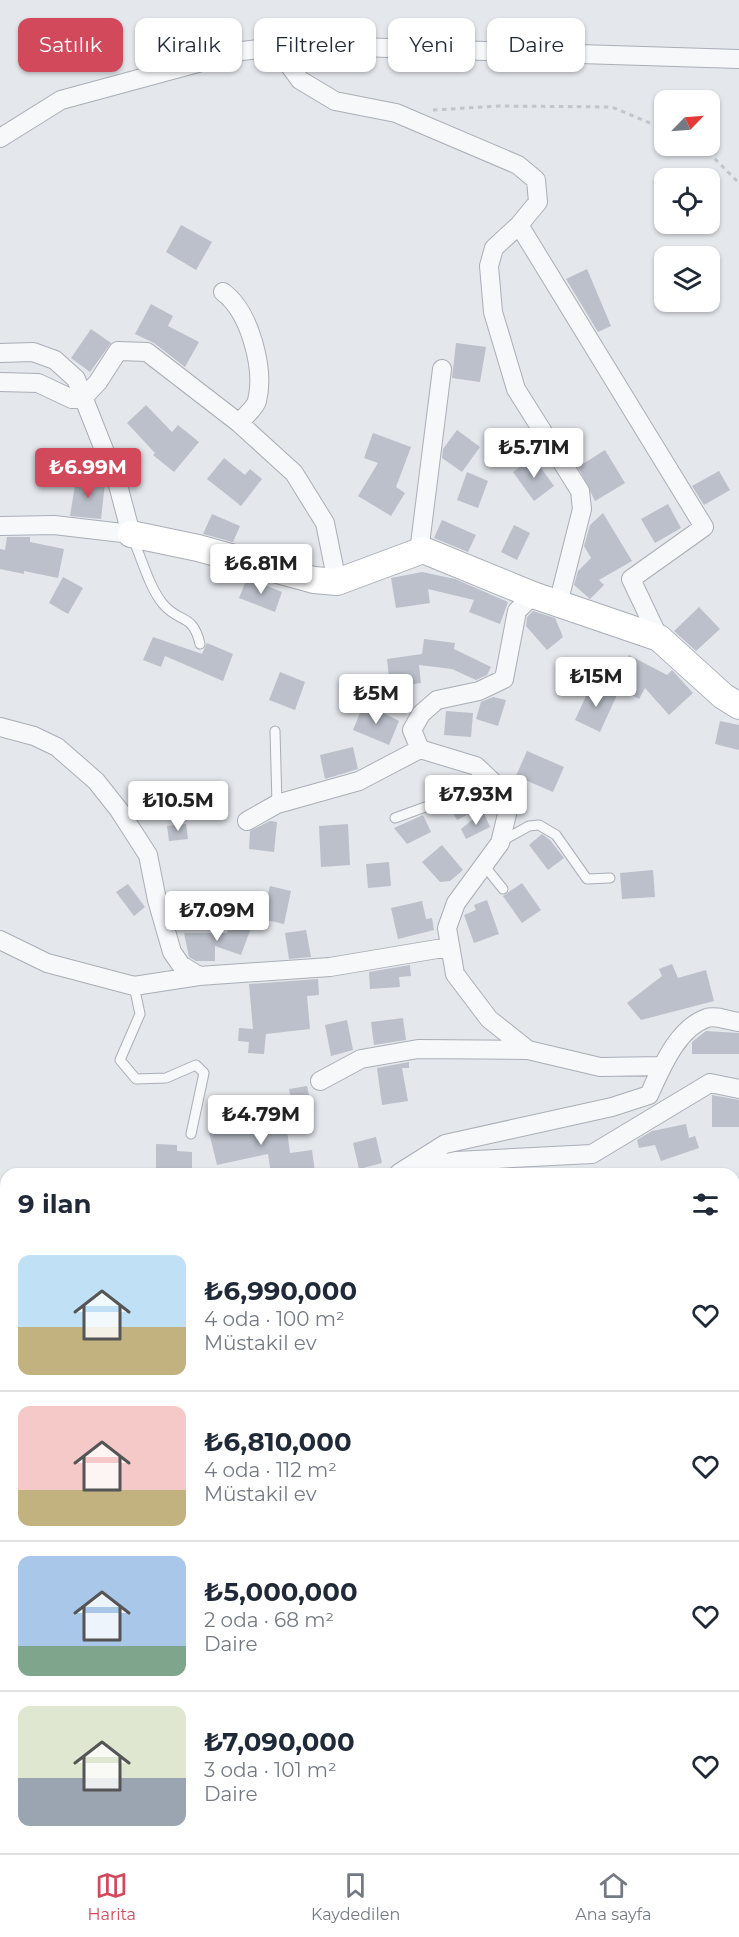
<!DOCTYPE html>
<html lang="tr">
<meta charset="utf-8">
<style>
body{margin:0;font-family:Montserrat,sans-serif;background:#f6f6f7;color:#1f2937;height:100vh;display:flex;flex-direction:column;font-size:22px;white-space:nowrap}
*{box-sizing:border-box;margin:0}
p{font-size:20px;color:#747a83}
.icon{flex:none;width:33px;height:33px;fill:none;stroke:currentColor;stroke-width:2;stroke-linecap:round;stroke-linejoin:round}
.map{position:relative;flex:1;overflow:hidden}
.side{position:absolute;left:0px;top:1168px;width:740px;height:686px;display:flex;flex-direction:column;background:#fff;border-radius:18px 18px 0 0;box-shadow:0 2px 4px #0004}
.side>*{flex:none}
.guide{position:absolute;left:18px;top:18px;width:704px;height:54px;display:flex;gap:12px}
.needle{width:39px;rotate:65deg}
.controls{position:absolute;left:654px;top:90px;display:grid;gap:12px}
.controls a{display:grid;place-items:center;width:66px;height:66px;border-radius:12px;background:#fff;box-shadow:0 2px 4px #0004;font-size:30px}
.price{position:absolute;translate:-50% -51px;padding:0 14px;border-radius:6px;background:#fff;color:#222;font-size:20px;line-height:39px;filter:drop-shadow(0 2px 3px #0008)}
.price::after{content:'';position:absolute;left:50%;top:36px;width:18px;height:14px;margin-left:-9px;background:inherit;clip-path:polygon(0 0,100% 0,50% 100%)}
.price.selected{background:#d1495b;color:#fff}
ul{padding:0;list-style:none}
li{display:flex;align-items:center;gap:18px;height:150px;padding:0 18px}
li+li{border-top:2px solid #e0e1e3}
li span{display:grid;place-items:center;flex:none;width:168px;height:120px;border-radius:12px;color:#555}
li>.icon{margin-inline-start:auto}
span .icon{width:72px;height:72px;fill:#fffc;stroke-width:1}
li b{font-size:26px}
h2{display:flex;justify-content:space-between;align-items:center;height:72px;padding:0 18px;font-size:26px}
.pill{padding:0 21px;border-radius:12px;background:#fff;box-shadow:0 2px 4px #0004;font-size:21px;line-height:54px}
.pill.selected{background:#d1495b;color:#fff}
.dock{display:flex;justify-content:space-around;align-items:center;height:84px;border-top:2px solid #e0e1e3;background:#fff;font-size:16px;color:#747a83}
.dock a{display:grid;justify-items:center;gap:3px}
.dock .selected{color:#d1495b}
.map>svg:first-child{display:block}
.green{fill:#c9d6c5}
.building{fill:#bbc0ca}
.lines{fill:none;stroke-linecap:round;stroke-linejoin:round}
.lane-casing{stroke:#a9aeb7;stroke-width:11}
.street-casing{stroke:#a9aeb7;stroke-width:20}
.secondary-casing{stroke:#a9aeb7;stroke-width:28}
.path{stroke:#c2c5cb;stroke-width:3;stroke-dasharray:4.5 4.5;stroke-linecap:butt}
.lane{stroke:#f7f8fa;stroke-width:9}
.street{stroke:#f7f8fa;stroke-width:18}
.secondary{stroke:#fff;stroke-width:26}
</style>
<div class="map">
<svg width="739" height="1853" viewBox="0 0 739 1853">
<rect width="100%" height="100%" fill="#e4e7ec"/>
<path class="green" d="M6,1368V1848H734V1415L739,1414V1853H0V1369Z"/>
<path class="building" d="M181,225L212,242L196,270L166,252Z
M587,269L611,326L598,332L566,279Z
M151,304L173,316L168,326L199,342L185,367L154,343L135,334Z
M91,329L111,343L90,372L71,358Z
M456,343L486,347L480,382L452,378Z
M146,405L172,432L178,425L199,442L174,472L153,455L155,453L127,423Z
M457,430L480,447L462,472L442,458L443,449Z
M373,433L411,447L396,487L405,493L391,516L358,496L378,463L364,458Z
M605,450L625,483L595,501L578,467Z
M533,457L554,486L534,501L513,472Z
M224,458L245,475L250,469L262,479L241,506L207,479Z
M719,471L730,490L704,505L692,486Z
M467,472L488,481L478,508L457,500Z
M76,479L105,483L101,519L70,516Z
M668,504L681,528L655,543L641,519Z
M603,513L632,561L599,580L604,585L590,599L574,585L578,571L591,558L584,546L590,525Z
M212,514L240,526L233,542L203,534Z
M442,520L476,535L468,552L434,538Z
M514,525L530,533L517,560L501,552Z
M7,537H30V542L64,549L58,578L24,571V574L0,569V549L5,550Z
M422,572L455,579L508,602L500,624L469,612L474,600L428,589L430,603L396,608L391,578Z
M63,577L83,588L68,614L49,603Z
M247,578L282,592L275,612L239,598Z
M699,607L720,629L696,651L674,631Z
M533,611L555,618L563,637L547,650L526,626L527,617Z
M153,637L202,654L207,643L233,654L223,681L165,656L161,667L143,660Z
M424,639L455,643L454,649L491,667L487,675L476,680L452,669L419,665L421,683L390,687L387,659L422,654Z
M629,655L667,675L672,670L693,693L669,715L645,688L639,699L613,685Z
M280,672L305,682L295,710L269,700Z
M592,683L617,695L600,732L575,720Z
M493,697L506,700L498,726L476,719L481,702Z
M364,703L399,721L389,745L353,730Z
M446,711L473,713L471,737L444,735Z
M720,721L739,725V750L715,744Z
M353,747L358,769L325,779L320,755Z
M527,751L564,767L553,792L516,776Z
M476,798L481,808L457,820L451,809Z
M483,811L490,827L466,839L461,829Z
M423,815L431,832L407,844L394,828Z
M270,821L277,822L274,852L249,849L250,831Z
M186,824L188,839L169,841L167,826Z
M348,824L350,865L321,867L319,826Z
M542,834L550,840L564,858L548,870L529,845Z
M442,845L463,870L450,881L440,882L422,862Z
M389,862L391,886L368,888L366,864Z
M653,870L655,897L622,899L620,873Z
M522,883L541,910L522,923L503,896Z
M128,884L145,907L134,916L116,892Z
M270,886L291,891L284,924L262,919Z
M487,900L499,934L474,943L464,915L476,910L474,905Z
M422,901L426,919L432,918L434,930L398,939L391,908Z
M231,921L251,928L241,955L215,946V961H196L189,957L184,933H227Z
M306,930L311,957L289,959L285,933Z
M672,964L678,978L706,970L714,1001L641,1020L627,1003L662,976L659,969Z
M410,965L411,976L399,977L400,987L370,989L369,972Z
M318,979L319,995L307,996L310,1029L266,1034L264,1054L248,1053L249,1042L238,1041L239,1028L253,1029L249,984Z
M403,1018L406,1040L374,1045L371,1022Z
M347,1020L353,1050L331,1056L325,1025Z
M706,1031L739,1033V1054H692V1042Z
M409,1062V1068H402L408,1101L382,1105L377,1068Z
M307,1086L310,1100L292,1103L289,1089Z
M712,1095L739,1100V1127H712Z
M285,1115L290,1153L312,1150L315,1172L271,1174L268,1154L217,1165L209,1132L260,1121V1118Z
M686,1124L689,1138L695,1136L699,1148L661,1161L655,1145L639,1148L637,1140L652,1131Z
M376,1137L382,1163L359,1169L353,1143Z
M156,1144L177,1145V1151L192,1152V1174H156Z"/>
<g class="lines">
<defs>
<path id="lane" d="M133,539C142,559 149,587 163,604C180,624 193,613 200,644
M275,731L277,804
M395,818L494,782
M502,841L529,826L539,825L556,835L587,879L610,878
M483,864L503,889
M134,986L140,1014L120,1060L136,1079L166,1078L196,1065L204,1073L191,1134
M480,1162L502,1174
M0,1507L6,1511
M361,1853L368,1848"/>
<path id="street" d="M276,47L300,80L335,101L396,113L518,165L536,180L538,202L519,225L494,248L489,266L493,312L516,389L580,491L582,509L558,604
M0,138L61,100L242,51L293,45L739,59
M519,225L704,527L631,579L659,638
M223,292C250,312 265,369 257,401C255,408 244,417 239,423
M0,353L33,352L55,360L76,379L118,485L131,534L54,525L0,526
M0,382L38,383L72,399L83,398L98,382L118,351L147,352L239,423L294,473L325,523L337,582
M419,552L442,369
M533,595L517,611L504,679L479,691L437,700L421,714L412,730L420,749L476,766L496,785L508,810L500,843L456,903L447,928L455,974L489,1019L528,1050L600,1067L662,1066
M0,727L34,736L57,747L96,781L119,810L148,855L157,900L172,952L181,965L199,976L330,967L449,947
M247,821L277,804L359,781L420,749
M0,940L47,963L134,986L199,976
M320,1081L361,1059L418,1049L528,1050
M412,1170L456,1161L592,1154L710,1083L739,1089
M399,1173L445,1144L612,1107L649,1095C661,1069 677,1028 707,1018C715,1015 730,1021 739,1022
M0,1257L6,1258
M0,1277L6,1283
M734,1464L739,1468
M734,1593L739,1594
M734,1720L739,1725"/>
<path id="secondary" d="M131,534L198,548L314,580L337,582L423,550L533,595L659,638L723,696L739,706"/>
</defs>
<use href="#lane" class="lane-casing"/>
<use href="#street" class="street-casing"/>
<use href="#secondary" class="secondary-casing"/>
<path class="path" d="M433,110L499,106L612,107L664,129
M702,146L739,183"/>
<use href="#lane" class="lane"/>
<use href="#street" class="street"/>
<use href="#secondary" class="secondary"/>
</g>
</svg>
<div class="controls">
<a><svg class="needle" viewBox="-14 -14 28 28"><path d="M0-13l5 13h-10z" fill="#e53935"/><path d="M0 13l5-13h-10z" fill="#747a83"/></svg></a>
<a><svg class="icon" aria-label="locate" viewBox="0 0 24 24"><circle cx="12" cy="12" r="6"/><path d="M12 2v4M12 18v4M2 12h4M18 12h4"/></svg></a>
<a><svg class="icon" aria-label="layers" viewBox="0 0 24 24"><path d="M12 4l9 5-9 5-9-5zM3 14l9 5 9-5"/></svg></a>
</div>
<b class="price" style="left:534px;top:479px">₺5.71M</b>
<b class="price selected" style="left:88px;top:499px">₺6.99M</b>
<b class="price" style="left:261px;top:595px">₺6.81M</b>
<b class="price" style="left:596px;top:708px">₺15M</b>
<b class="price" style="left:376px;top:725px">₺5M</b>
<b class="price" style="left:476px;top:826px">₺7.93M</b>
<b class="price" style="left:178px;top:832px">₺10.5M</b>
<b class="price" style="left:217px;top:942px">₺7.09M</b>
<b class="price" style="left:261px;top:1146px">₺4.79M</b>
<div class="guide">
<a class="pill selected">Satılık</a>
<a class="pill">Kiralık</a>
<a class="pill">Filtreler</a>
<a class="pill">Yeni</a>
<a class="pill">Daire</a>
</div>
<section class="side">
<h2>9 ilan<svg class="icon" aria-label="filters" viewBox="0 0 24 24"><path d="M4 7h16M4 17h16"/><circle cx="9" cy="7" r="2"/><circle cx="15" cy="17" r="2"/></svg></h2>
<ul>
<li><span style="background:linear-gradient(#bfe0f5 60%,#c2b280 0)"><svg class="icon" aria-label="home" viewBox="0 0 24 24"><path d="M3 11l9-7 9 7M6 9v11h12V9"/></svg></span><div><b>₺6,990,000</b><p>4 oda · 100 m²</p><p>Müstakil ev</p></div><svg class="icon" aria-label="heart" viewBox="0 0 24 24"><path d="M12 20l-8-8c-3-5 5-10 8-4 3-6 11-1 8 4z"/></svg></li>
<li><span style="background:linear-gradient(#f6c9c9 70%,#c2b280 0)"><svg class="icon" aria-label="home" viewBox="0 0 24 24"><path d="M3 11l9-7 9 7M6 9v11h12V9"/></svg></span><div><b>₺6,810,000</b><p>4 oda · 112 m²</p><p>Müstakil ev</p></div><svg class="icon" aria-label="heart" viewBox="0 0 24 24"><path d="M12 20l-8-8c-3-5 5-10 8-4 3-6 11-1 8 4z"/></svg></li>
<li><span style="background:linear-gradient(#a9c7e8 75%,#7fa58c 0)"><svg class="icon" aria-label="home" viewBox="0 0 24 24"><path d="M3 11l9-7 9 7M6 9v11h12V9"/></svg></span><div><b>₺5,000,000</b><p>2 oda · 68 m²</p><p>Daire</p></div><svg class="icon" aria-label="heart" viewBox="0 0 24 24"><path d="M12 20l-8-8c-3-5 5-10 8-4 3-6 11-1 8 4z"/></svg></li>
<li><span style="background:linear-gradient(#dfe7d0 60%,#9aa5b1 0)"><svg class="icon" aria-label="home" viewBox="0 0 24 24"><path d="M3 11l9-7 9 7M6 9v11h12V9"/></svg></span><div><b>₺7,090,000</b><p>3 oda · 101 m²</p><p>Daire</p></div><svg class="icon" aria-label="heart" viewBox="0 0 24 24"><path d="M12 20l-8-8c-3-5 5-10 8-4 3-6 11-1 8 4z"/></svg></li>
</ul>
</section>
</div>
<nav class="dock">
<a class="selected"><svg class="icon" aria-label="map" viewBox="0 0 24 24"><path d="M3 6l6-2 6 2 6-2v14l-6 2-6-2-6 2zM9 4v14M15 6v14"/></svg>Harita</a>
<a><svg class="icon" aria-label="saved" viewBox="0 0 24 24"><path d="M7 4h10v16l-5-4-5 4z"/></svg>Kaydedilen</a>
<a><svg class="icon" aria-label="home" viewBox="0 0 24 24"><path d="M3 11l9-7 9 7M6 9v11h12V9"/></svg>Ana sayfa</a>
</nav>
